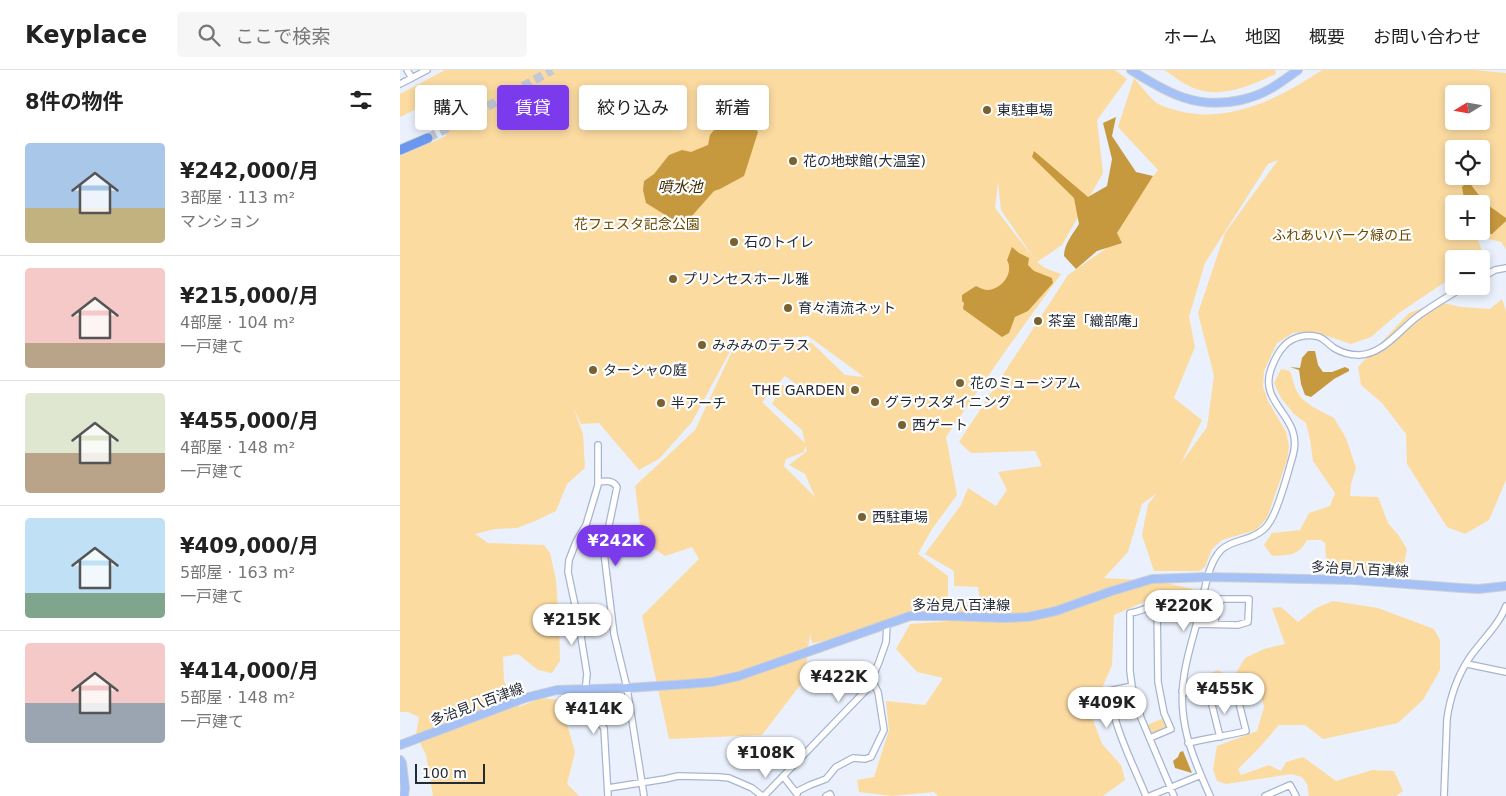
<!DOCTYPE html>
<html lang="ja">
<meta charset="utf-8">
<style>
body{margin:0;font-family:"DejaVu Sans","Noto Sans JP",sans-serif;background:#f6f6f6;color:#222;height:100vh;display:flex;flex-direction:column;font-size:19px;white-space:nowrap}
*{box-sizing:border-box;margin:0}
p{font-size:16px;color:#767676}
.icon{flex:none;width:28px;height:28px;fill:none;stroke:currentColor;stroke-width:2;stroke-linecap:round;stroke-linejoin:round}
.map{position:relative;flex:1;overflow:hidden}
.drawer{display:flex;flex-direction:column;background:#fff;width:400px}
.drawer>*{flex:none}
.banner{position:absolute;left:15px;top:15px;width:475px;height:45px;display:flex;gap:10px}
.needle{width:32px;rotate:259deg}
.controls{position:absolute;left:1045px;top:15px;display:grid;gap:10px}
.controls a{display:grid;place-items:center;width:45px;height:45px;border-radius:5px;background:#fff;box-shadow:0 2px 8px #0003;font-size:25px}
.scale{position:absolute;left:15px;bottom:12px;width:70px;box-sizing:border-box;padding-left:5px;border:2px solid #242a34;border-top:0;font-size:14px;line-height:18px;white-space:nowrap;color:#242a34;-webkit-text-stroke:4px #fefefe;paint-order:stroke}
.price{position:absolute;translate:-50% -42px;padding:0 11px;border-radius:18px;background:#fff;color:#222;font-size:16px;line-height:32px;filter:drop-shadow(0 1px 2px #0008)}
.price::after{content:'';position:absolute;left:50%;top:30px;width:15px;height:11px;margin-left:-8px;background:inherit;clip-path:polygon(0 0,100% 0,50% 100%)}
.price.on{background:#7c3aed;color:#fff}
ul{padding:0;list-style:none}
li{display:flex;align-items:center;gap:15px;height:125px;padding:0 25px}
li+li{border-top:1px solid #e0e0e0}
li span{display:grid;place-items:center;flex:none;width:140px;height:100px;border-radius:5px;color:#555}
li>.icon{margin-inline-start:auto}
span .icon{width:60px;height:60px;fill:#fffc;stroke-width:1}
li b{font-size:21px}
h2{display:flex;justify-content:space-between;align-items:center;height:60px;padding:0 25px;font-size:21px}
.chip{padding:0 18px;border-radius:5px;background:#fff;box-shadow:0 2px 8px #0003;font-size:18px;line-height:45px}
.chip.on{background:#7c3aed;color:#fff}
header{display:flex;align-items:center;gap:30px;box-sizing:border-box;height:70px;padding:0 25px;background:#fff;border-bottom:1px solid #e0e0e0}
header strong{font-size:24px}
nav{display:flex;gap:28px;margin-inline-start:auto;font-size:18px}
.search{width:350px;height:45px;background:#f6f6f6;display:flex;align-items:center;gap:12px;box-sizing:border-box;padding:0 18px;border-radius:5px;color:#767676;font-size:19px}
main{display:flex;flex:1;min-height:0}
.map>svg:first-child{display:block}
.green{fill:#fcdba1;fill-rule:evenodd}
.water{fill:#c7993e}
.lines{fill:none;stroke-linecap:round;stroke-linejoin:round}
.highway-tunnel{stroke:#c2c9d4;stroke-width:9;stroke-dasharray:9 4.5;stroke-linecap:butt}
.minor-casing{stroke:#a6b5d0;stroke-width:8}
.major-casing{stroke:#cfd0d2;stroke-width:10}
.highway-casing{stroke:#cfd0d2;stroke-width:11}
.minor{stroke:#fff;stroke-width:5.5}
.major{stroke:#a6c1f5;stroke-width:8}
.highway{stroke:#6b98ee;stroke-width:9}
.poi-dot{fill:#7a6132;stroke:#fefefe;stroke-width:2}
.labels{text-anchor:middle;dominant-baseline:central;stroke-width:4.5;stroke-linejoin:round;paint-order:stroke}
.poi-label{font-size:14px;fill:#242a34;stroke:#fefefe;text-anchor:start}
.park-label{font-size:14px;fill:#684a00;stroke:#fefefe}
.street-label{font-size:14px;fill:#242a34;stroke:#fefefe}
.water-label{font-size:15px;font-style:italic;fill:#3d2a02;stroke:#fefefe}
</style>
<header>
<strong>Keyplace</strong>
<div class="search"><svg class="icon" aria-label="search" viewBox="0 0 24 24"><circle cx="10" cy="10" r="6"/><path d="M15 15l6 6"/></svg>ここで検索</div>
<nav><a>ホーム</a><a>地図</a><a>概要</a><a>お問い合わせ</a></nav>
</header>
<main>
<section class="drawer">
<h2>8件の物件<svg class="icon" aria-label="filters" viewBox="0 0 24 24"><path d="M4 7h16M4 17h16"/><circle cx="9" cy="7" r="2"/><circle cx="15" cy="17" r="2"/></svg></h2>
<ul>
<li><span style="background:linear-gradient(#a9c7e8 65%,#c2b280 0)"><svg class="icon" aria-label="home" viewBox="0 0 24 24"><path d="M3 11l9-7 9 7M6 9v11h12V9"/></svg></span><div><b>¥242,000/月</b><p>3部屋 · 113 m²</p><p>マンション</p></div></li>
<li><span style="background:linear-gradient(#f6c9c9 75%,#b9a48a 0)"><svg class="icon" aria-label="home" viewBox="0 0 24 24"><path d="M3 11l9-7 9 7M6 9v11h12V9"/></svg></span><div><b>¥215,000/月</b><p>4部屋 · 104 m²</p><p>一戸建て</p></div></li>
<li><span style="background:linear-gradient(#dfe7d0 60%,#b9a48a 0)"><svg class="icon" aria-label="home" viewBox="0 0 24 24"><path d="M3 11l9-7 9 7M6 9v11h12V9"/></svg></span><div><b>¥455,000/月</b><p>4部屋 · 148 m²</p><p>一戸建て</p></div></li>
<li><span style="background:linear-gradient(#bfe0f5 75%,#7fa58c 0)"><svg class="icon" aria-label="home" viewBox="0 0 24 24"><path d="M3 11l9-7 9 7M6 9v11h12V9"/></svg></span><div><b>¥409,000/月</b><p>5部屋 · 163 m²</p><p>一戸建て</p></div></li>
<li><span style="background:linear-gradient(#f6c9c9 60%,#9aa5b1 0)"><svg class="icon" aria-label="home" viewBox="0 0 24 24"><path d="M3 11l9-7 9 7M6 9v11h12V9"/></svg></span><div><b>¥414,000/月</b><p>5部屋 · 148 m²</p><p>一戸建て</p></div></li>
</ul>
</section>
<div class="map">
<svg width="1106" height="726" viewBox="0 0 1106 726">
<rect width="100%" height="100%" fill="#eaf1fc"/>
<path class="green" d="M45,0H715L727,9L697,50L703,103L662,175L637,192L645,198L661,204L604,283L546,367L557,425L532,459L518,484L548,506V540L503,544L434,569L412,573L410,564L404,610L362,665L269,669L242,546L299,489L292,477L265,486L242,471L235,416L295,360L335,275L412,273L445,305L464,307L408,266L334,274L292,352L259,389L239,400L199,353L181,354L173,337L183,364L185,398L167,414L156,441L135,451L117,458L95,459L75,464L88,473L144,475L150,483L156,510L159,552L160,591L152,603L138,600L118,584L103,587L104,611L119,637L141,628L160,630L175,682L167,714L179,726H33L26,685L16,664L19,647L8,642H0V86L46,66L33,31L0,47V24ZM598,112L601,140L635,190L595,138ZM385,306L411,325L395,318L382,315L372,334L402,360L405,373L362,332ZM405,376L407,381L389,395L405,404L415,427L384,396L386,389L404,382Z
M764,0H875L876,4C849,16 820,30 791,17C781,13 773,5 764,0Z
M922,0H1074L1106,3V179L1101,172L1076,166L1084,185L1079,189H1054V206L999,243L971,267L951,274L915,262L893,263L877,273L864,301L863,317L868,331L886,362L889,376L887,390L867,448L856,460L822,470L812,479L805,497L799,501H754L742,465L748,434L757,423L742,434L728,482L704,508L758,511L793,519L773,533L751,529L714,545L712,595L691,644L702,674L721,695L725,710L703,726H538L534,722L492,726L459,722L457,710L474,707L489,660L486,631L525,635L543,608L517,602L496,579L510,554L551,551L554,534L581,536L578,517L554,516V501L525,484L561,435L568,418L596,436L607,420L598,402L642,396L635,381L571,383L559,372L668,205L711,175L736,127L758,100L718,57L734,8C740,15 747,24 754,31C760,36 771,39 779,41C830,54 880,28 922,0ZM1054,24H1081V51H1054ZM1054,79H1081V106H1054ZM878,90L825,163L798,243L814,306L807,357L781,393L802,350L774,328L795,277L789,247L805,193L868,94ZM1054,134H1081V161H1054Z
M1102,229L1106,241V410L1089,450L1065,464L1047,457L1007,394L1006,364L982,333L961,315L958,297L1009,243L1039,232L1061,237L1090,239Z
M881,299L890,301L896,320L901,328L913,337L934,348L946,368L956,398L951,414L950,426L978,427L988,453L999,466L1007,479L1004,494L992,500L941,503L928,500L926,491L925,473L921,470H907C899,486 889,485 872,486L864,475L872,463L900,460L909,443L930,436L935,423L913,391L910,369L906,353L895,345L881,328L874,313Z
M933,531L978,538L1034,559L1040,570V600L1023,630L998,653L923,669L905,655H879L859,678L838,699L841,705L869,695L881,701L886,692L903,687L936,711L972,700L994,701L1003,721L996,726H909L907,714L902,707L891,704L826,714L817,711L813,699L817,676L857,661L864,637L857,609L808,620L802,613L808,604L818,600L827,606L836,603L845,588L864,579L885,574L872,538L881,537L898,552L916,538Z
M764,648L767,656L766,660L753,665L751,664L747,655Z"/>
<path class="water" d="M330,40L341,41L358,62L344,106L320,119L314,121L283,156L246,133L243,120L244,111L254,104L269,85L282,80L291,82L308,75L310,65Z
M716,47L712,66L736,102L753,106L717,163L722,173L697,181L676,199L664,186C664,174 673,164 679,154L674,128L632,87L634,81L688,127L707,116L712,89L703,53Z
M1068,111L1085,133L1106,148V151L1092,164H1080L1079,161H1081V134H1065L1062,117Z
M612,177L619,183L629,188L628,195L634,201L652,208L653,213L628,241L615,247L609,263L602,267L563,239L564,233L562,231V225L576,216C580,218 584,220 588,220C603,219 614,202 607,190Z
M908,281H915L918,295L923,302H932L945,297L949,299V301L934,309L911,327L905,325L901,314L899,300L890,297L900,298L902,288Z
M783,681L792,703L775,698L773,691L778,687L780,682Z"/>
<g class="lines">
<path class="highway-tunnel" d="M28,68L94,33L152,0"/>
<defs>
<path id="minor" d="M7,0L12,8
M0,14L27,0
M1081,208L1095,200L1106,198
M198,375V415L186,455L176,472L169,490L168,502L179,554L187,604L184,631L191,644L204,658L208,726
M198,412C206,411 213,410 217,417L208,460L203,475L214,564L227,618L244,726
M797,554L838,555L848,552L849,529H821L814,554
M1067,594L1106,602
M732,616L709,621C714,658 732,692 746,726
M782,621L810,627L836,621L846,661C827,666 807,668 788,673
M810,627L820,667
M750,668L771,659L764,643L758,612L757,535C747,537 740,542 730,543V601L732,616L741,648L774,726
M383,706L397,724
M208,718L265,709L278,706L319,707L329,708L352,718L362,726
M396,722L410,715L426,709L436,697L453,688L465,689L471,687L484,660L478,622L472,610
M364,726L468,618L479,592L486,572L487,554
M426,726L430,724L431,726
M750,726L801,705
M810,726C792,686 777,651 784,606C787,584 795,562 800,540C805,521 807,495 821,480C830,471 844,471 855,465C861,462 866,458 869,453C879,439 888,402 893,385C904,346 858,335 871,299C874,291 878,282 884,276C892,267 907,263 919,267C925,269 929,275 934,278C942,283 950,285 959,285C985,284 1001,257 1021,244C1035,234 1050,225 1066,216
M865,726L890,715L896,726
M1044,726L1047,649C1050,627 1058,605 1070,587C1081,571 1099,555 1106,536"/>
<path id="major" d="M731,0C767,23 797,40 841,30C849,28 859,25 866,21C877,16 888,7 898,0
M0,675L125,628L157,620L227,618L288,614L312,612L339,606L510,546H547L603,548L628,547L656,541L712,521L752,509L808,507L907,509L953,510L1061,518L1079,519L1106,516
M0,690L2,693L5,718L4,726"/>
<path id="highway" d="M0,80L28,68"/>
</defs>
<use href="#minor" class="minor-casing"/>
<use href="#major" class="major-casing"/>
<use href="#highway" class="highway-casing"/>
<use href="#minor" class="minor"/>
<use href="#major" class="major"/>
<use href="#highway" class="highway"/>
</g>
<g class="poi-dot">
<circle cx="587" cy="40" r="5"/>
<circle cx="393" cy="91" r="5"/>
<circle cx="334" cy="172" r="5"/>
<circle cx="273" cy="209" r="5"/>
<circle cx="388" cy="238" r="5"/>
<circle cx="638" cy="251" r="5"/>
<circle cx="302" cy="275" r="5"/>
<circle cx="193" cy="300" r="5"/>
<circle cx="560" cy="313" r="5"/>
<circle cx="455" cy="320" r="5"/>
<circle cx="475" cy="332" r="5"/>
<circle cx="261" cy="333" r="5"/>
<circle cx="502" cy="355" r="5"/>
<circle cx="462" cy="447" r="5"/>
</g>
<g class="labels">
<g class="poi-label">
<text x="597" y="40">東駐車場</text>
<text x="403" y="91">花の地球館(大温室)</text>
<text x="344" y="172">石のトイレ</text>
<text x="283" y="209">プリンセスホール雅</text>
<text x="398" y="238">育々清流ネット</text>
<text x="648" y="251">茶室「織部庵」</text>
<text x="312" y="275">みみみのテラス</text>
<text x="203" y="300">ターシャの庭</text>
<text x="570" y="313">花のミュージアム</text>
<text x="445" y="320" text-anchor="end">THE GARDEN</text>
<text x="485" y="332">グラウスダイニング</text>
<text x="271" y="333">半アーチ</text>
<text x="512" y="355">西ゲート</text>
<text x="472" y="447">西駐車場</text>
</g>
<g class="park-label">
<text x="237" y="154">花フェスタ記念公園</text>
<text x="942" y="165">ふれあいパーク緑の丘</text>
</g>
<g class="street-label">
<text transform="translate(960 499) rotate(3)">多治見八百津線</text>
<text x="561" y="535">多治見八百津線</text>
<text transform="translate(77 634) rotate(-20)">多治見八百津線</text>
</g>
<g class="water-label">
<text x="280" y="117">噴水池</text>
</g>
</g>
</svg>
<div class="controls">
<a><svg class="needle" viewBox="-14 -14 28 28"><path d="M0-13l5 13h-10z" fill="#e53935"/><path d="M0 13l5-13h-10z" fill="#767676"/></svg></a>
<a><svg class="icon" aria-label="locate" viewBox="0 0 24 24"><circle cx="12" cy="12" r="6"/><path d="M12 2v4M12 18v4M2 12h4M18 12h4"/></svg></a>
<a>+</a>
<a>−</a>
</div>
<div class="scale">100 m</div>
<b class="price on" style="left:216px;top:497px">¥242K</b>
<b class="price" style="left:784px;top:562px">¥220K</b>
<b class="price" style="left:172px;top:576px">¥215K</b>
<b class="price" style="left:439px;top:633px">¥422K</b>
<b class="price" style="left:825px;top:645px">¥455K</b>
<b class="price" style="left:707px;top:659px">¥409K</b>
<b class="price" style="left:194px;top:665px">¥414K</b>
<b class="price" style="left:366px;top:709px">¥108K</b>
<div class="banner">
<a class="chip">購入</a>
<a class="chip on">賃貸</a>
<a class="chip">絞り込み</a>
<a class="chip">新着</a>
</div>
</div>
</main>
